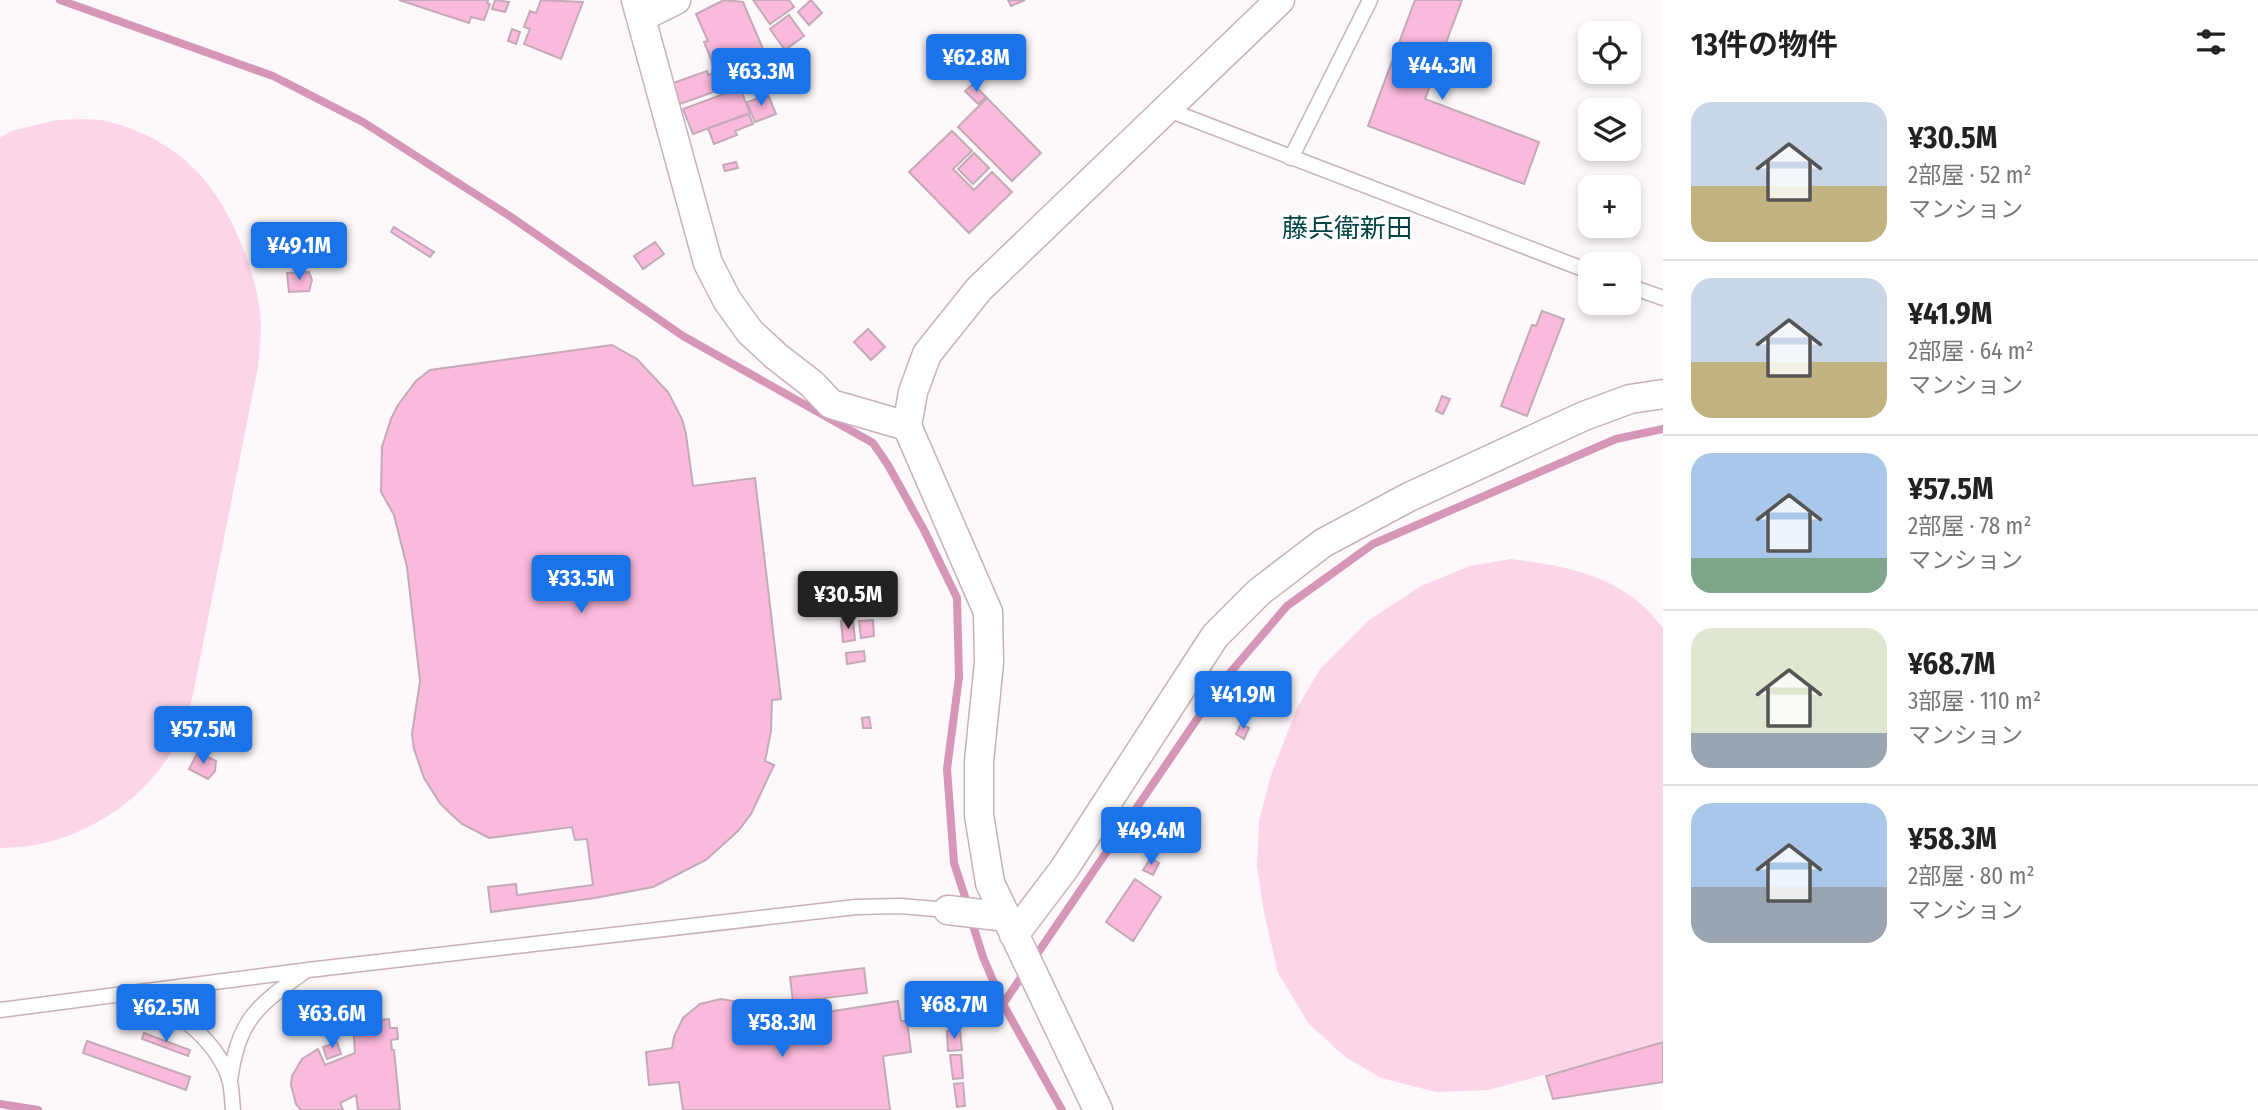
<!DOCTYPE html>
<html lang="ja">
<meta charset="utf-8">
<style>
body{margin:0;font-family:"Fira Sans Condensed","Noto Sans JP",sans-serif;background:#f6f6f6;color:#222;height:100vh;display:flex;flex-direction:column;font-size:26px;white-space:nowrap}
*{box-sizing:border-box;margin:0}
p{font-size:23px;color:#767676}
.icon{flex:none;width:38px;height:38px;fill:none;stroke:currentColor;stroke-width:2;stroke-linecap:round;stroke-linejoin:round}
.map{position:relative;flex:1;overflow:hidden}
.details{display:flex;flex-direction:column;background:#fff;width:595px}
.details>*{flex:none}
.tools{position:absolute;left:1578px;top:21px;display:grid;gap:14px}
.tools a{display:grid;place-items:center;width:63px;height:63px;border-radius:14px;background:#fff;box-shadow:0 4px 10px #0003;font-size:35px}
.price{position:absolute;translate:-50% -60px;padding:0 16px;border-radius:7px;background:#1a73e8;color:#fff;font-size:23px;line-height:46px;filter:drop-shadow(0 2px 4px #0008)}
.price::after{content:'';position:absolute;left:50%;top:42px;width:21px;height:16px;margin-left:-10px;background:inherit;clip-path:polygon(0 0,100% 0,50% 100%)}
.price.on{background:#222;color:#fff}
ul{padding:0;list-style:none}
li{display:flex;align-items:center;gap:21px;height:175px;padding:0 28px}
li+li{border-top:2px solid #e0e0e0}
li span{display:grid;place-items:center;flex:none;width:196px;height:140px;border-radius:21px;color:#555}
li>.icon{margin-inline-start:auto}
span .icon{width:84px;height:84px;fill:#fffc;stroke-width:1}
li b{font-size:30px}
h2{display:flex;justify-content:space-between;align-items:center;height:84px;padding:0 28px;font-size:30px}
main{display:flex;flex:1;min-height:0}
.map>svg:first-child{display:block}
.green{fill:#fcd5e8}
.lines{fill:none;stroke-linecap:round;stroke-linejoin:round}
.stream{stroke:#d696b7;stroke-width:8}
.building{fill:#fbb9db;stroke:#c2aab6;stroke-width:2}
.service-casing{stroke:#c8b0bc;stroke-width:17}
.minor-casing{stroke:#c8b0bc;stroke-width:31}
.service{stroke:#fff;stroke-width:14}
.minor{stroke:#fff;stroke-width:28}
.labels{text-anchor:middle;dominant-baseline:central;stroke-width:5;stroke-linejoin:round;paint-order:stroke}
.quarter-label{font-size:26px;fill:#004345;stroke:#fff}
</style>
<main>
<div class="map">
<svg width="1663" height="1110" viewBox="0 0 1663 1110">
<rect width="100%" height="100%" fill="#fdf8fa"/>
<path class="green" d="M57,120C72,120 91,118 106,121C141,129 178,149 202,177C233,212 259,278 261,324C261,339 259,353 258,367L192,699C188,711 185,724 180,735C155,792 95,834 35,845C24,847 13,847 3,848H0V138L11,131Z
M1511,559C1570,566 1626,577 1663,628V1043L1488,1090L1436,1092L1381,1078L1344,1056L1309,1024L1278,973L1264,912L1257,866L1259,821L1271,775L1297,708L1320,669L1369,620L1421,586L1470,566Z"/>
<g class="lines">
<path class="stream" d="M60,0L273,76L363,122L511,217L683,336L873,443L888,465L924,530L957,598L959,677L947,769L954,863L968,906
M971,919L983,957L1003,1004L1062,1110
M1033,960L1223,681L1287,606L1373,544L1616,439L1663,429
M1003,1004L1026,970
M0,1104L38,1110"/>
</g>
<path class="building" d="M399,0H488L487,3L490,4L484,20L471,17L469,23Z
M495,0L509,2L505,12L492,9Z
M541,0L583,2L561,59L524,44L530,29L524,27L530,11L536,13Z
M724,0L743,2L763,49L715,69L704,42L708,41L696,14Z
M753,0H789L794,7L770,24Z
M811,0L822,13L809,25L798,12Z
M1008,0H1025L1011,6Z
M1415,0H1462L1425,99L1539,142L1524,184L1368,126Z
M789,15L804,36L785,50L770,29Z
M512,29L520,32L516,44L508,41Z
M733,66L739,83L677,105L670,84L707,71L708,75Z
M785,68L792,84L782,88L775,72Z
M973,84L986,97L978,104L965,91Z
M740,88L750,113L693,134L683,109Z
M768,95L776,114L755,122L747,102Z
M987,98L1041,153L1012,181L958,127Z
M749,114L753,124L735,131L737,135L714,144L708,128Z
M952,131L972,151L953,169L974,190L992,172L1012,192L969,233L909,172Z
M974,153L989,168L973,184L958,169Z
M736,162L738,168L725,171L723,165Z
M394,227L434,252L430,257L391,232Z
M655,242L664,254L643,269L634,256Z
M309,272L312,280L309,291L289,292L287,273Z
M1542,311L1564,319L1527,416L1501,406L1532,325L1536,326Z
M868,329L885,347L871,360L854,342Z
M612,345L637,359L668,392L682,419L686,434L693,486L755,478L781,699L772,700L771,731L765,761L774,765L751,814L738,831L706,860L653,887L595,898L491,912L488,887L516,884L517,895L593,885L587,839L575,840L572,827L489,838L462,824L451,814L440,803L424,778L414,749L412,734L420,681L407,567L394,515L381,492L382,447L391,419L398,405L416,381L430,370Z
M1442,396L1450,399L1443,414L1436,411Z
M853,620L855,640L843,642L841,621Z
M873,620L874,636L861,638L859,621Z
M864,651L865,661L847,664L846,653Z
M869,717L871,728H863L862,718Z
M1241,724L1249,728L1244,739L1236,734Z
M198,752L216,761L215,771L208,779L189,769Z
M1151,858L1159,863L1153,875L1143,870Z
M1135,879L1161,897L1133,941L1106,922Z
M864,968L867,993L793,1002L790,977Z
M721,999L743,1003L752,1009L764,1022L898,1001L901,1021H907L911,1052L883,1056L890,1110H683L679,1082L649,1085L646,1052L672,1048L674,1037L683,1018L700,1004Z
M389,1019L390,1028H397L398,1039L391,1040L392,1050H394L400,1110H358L356,1095L340,1103L343,1110H301L296,1104L291,1085L292,1076L302,1059L318,1049L325,1065L355,1053L353,1022Z
M947,1031H960L962,1050L948,1051Z
M144,1033L190,1050L188,1056L142,1039Z
M87,1041L190,1077L186,1090L83,1053Z
M337,1042L341,1054L327,1059L323,1047Z
M1660,1043H1663V1082L1553,1099L1546,1076Z
M950,1055H961L963,1078L953,1079Z
M963,1083L965,1106L957,1107L954,1084Z"/>
<g class="lines">
<defs>
<path id="service" d="M1166,109L1591,272
M1291,158L1370,0
M1629,286L1663,298
M144,991C177,1013 219,1041 230,1082C232,1091 232,1101 233,1110
M0,1010L308,970L856,907L900,906L948,910
M230,1080C239,1019 256,1007 304,972"/>
<path id="minor" d="M636,0L708,263L727,300L750,332L776,356L812,384L831,404L907,426
M642,17L676,0
M948,910L1006,917
M1014,935L1064,869L1215,636L1259,592L1323,543L1409,497L1584,416L1630,399L1663,394
M1098,1110L990,883L979,815V761L989,663L988,612L907,426L913,392L927,354L979,289L1280,0"/>
</defs>
<use href="#service" class="service-casing"/>
<use href="#minor" class="minor-casing"/>
<use href="#service" class="service"/>
<use href="#minor" class="minor"/>
</g>
<g class="labels">
<g class="quarter-label">
<text x="1347" y="228">藤兵衛新田</text>
</g>
</g>
</svg>
<div class="tools">
<a><svg class="icon" aria-label="locate" viewBox="0 0 24 24"><circle cx="12" cy="12" r="6"/><path d="M12 2v4M12 18v4M2 12h4M18 12h4"/></svg></a>
<a><svg class="icon" aria-label="layers" viewBox="0 0 24 24"><path d="M12 4l9 5-9 5-9-5zM3 14l9 5 9-5"/></svg></a>
<a>+</a>
<a>−</a>
</div>
<b class="price" style="left:976px;top:94px">¥62.8M</b>
<b class="price" style="left:1442px;top:102px">¥44.3M</b>
<b class="price" style="left:761px;top:108px">¥63.3M</b>
<b class="price" style="left:299px;top:282px">¥49.1M</b>
<b class="price" style="left:581px;top:615px">¥33.5M</b>
<b class="price on" style="left:848px;top:631px">¥30.5M</b>
<b class="price" style="left:1243px;top:731px">¥41.9M</b>
<b class="price" style="left:203px;top:766px">¥57.5M</b>
<b class="price" style="left:1151px;top:867px">¥49.4M</b>
<b class="price" style="left:954px;top:1041px">¥68.7M</b>
<b class="price" style="left:166px;top:1044px">¥62.5M</b>
<b class="price" style="left:332px;top:1050px">¥63.6M</b>
<b class="price" style="left:782px;top:1059px">¥58.3M</b>
</div>
<section class="details">
<h2>13件の物件<svg class="icon" aria-label="filters" viewBox="0 0 24 24"><path d="M4 7h16M4 17h16"/><circle cx="9" cy="7" r="2"/><circle cx="15" cy="17" r="2"/></svg></h2>
<ul>
<li><span style="background:linear-gradient(#c9d6e8 60%,#c2b280 0)"><svg class="icon" aria-label="home" viewBox="0 0 24 24"><path d="M3 11l9-7 9 7M6 9v11h12V9"/></svg></span><div><b>¥30.5M</b><p>2部屋 · 52 m²</p><p>マンション</p></div></li>
<li><span style="background:linear-gradient(#c9d6e8 60%,#c2b280 0)"><svg class="icon" aria-label="home" viewBox="0 0 24 24"><path d="M3 11l9-7 9 7M6 9v11h12V9"/></svg></span><div><b>¥41.9M</b><p>2部屋 · 64 m²</p><p>マンション</p></div></li>
<li><span style="background:linear-gradient(#a9c7e8 75%,#7fa58c 0)"><svg class="icon" aria-label="home" viewBox="0 0 24 24"><path d="M3 11l9-7 9 7M6 9v11h12V9"/></svg></span><div><b>¥57.5M</b><p>2部屋 · 78 m²</p><p>マンション</p></div></li>
<li><span style="background:linear-gradient(#dfe7d0 75%,#9aa5b1 0)"><svg class="icon" aria-label="home" viewBox="0 0 24 24"><path d="M3 11l9-7 9 7M6 9v11h12V9"/></svg></span><div><b>¥68.7M</b><p>3部屋 · 110 m²</p><p>マンション</p></div></li>
<li><span style="background:linear-gradient(#a9c7e8 60%,#9aa5b1 0)"><svg class="icon" aria-label="home" viewBox="0 0 24 24"><path d="M3 11l9-7 9 7M6 9v11h12V9"/></svg></span><div><b>¥58.3M</b><p>2部屋 · 80 m²</p><p>マンション</p></div></li>
</ul>
</section>
</main>
